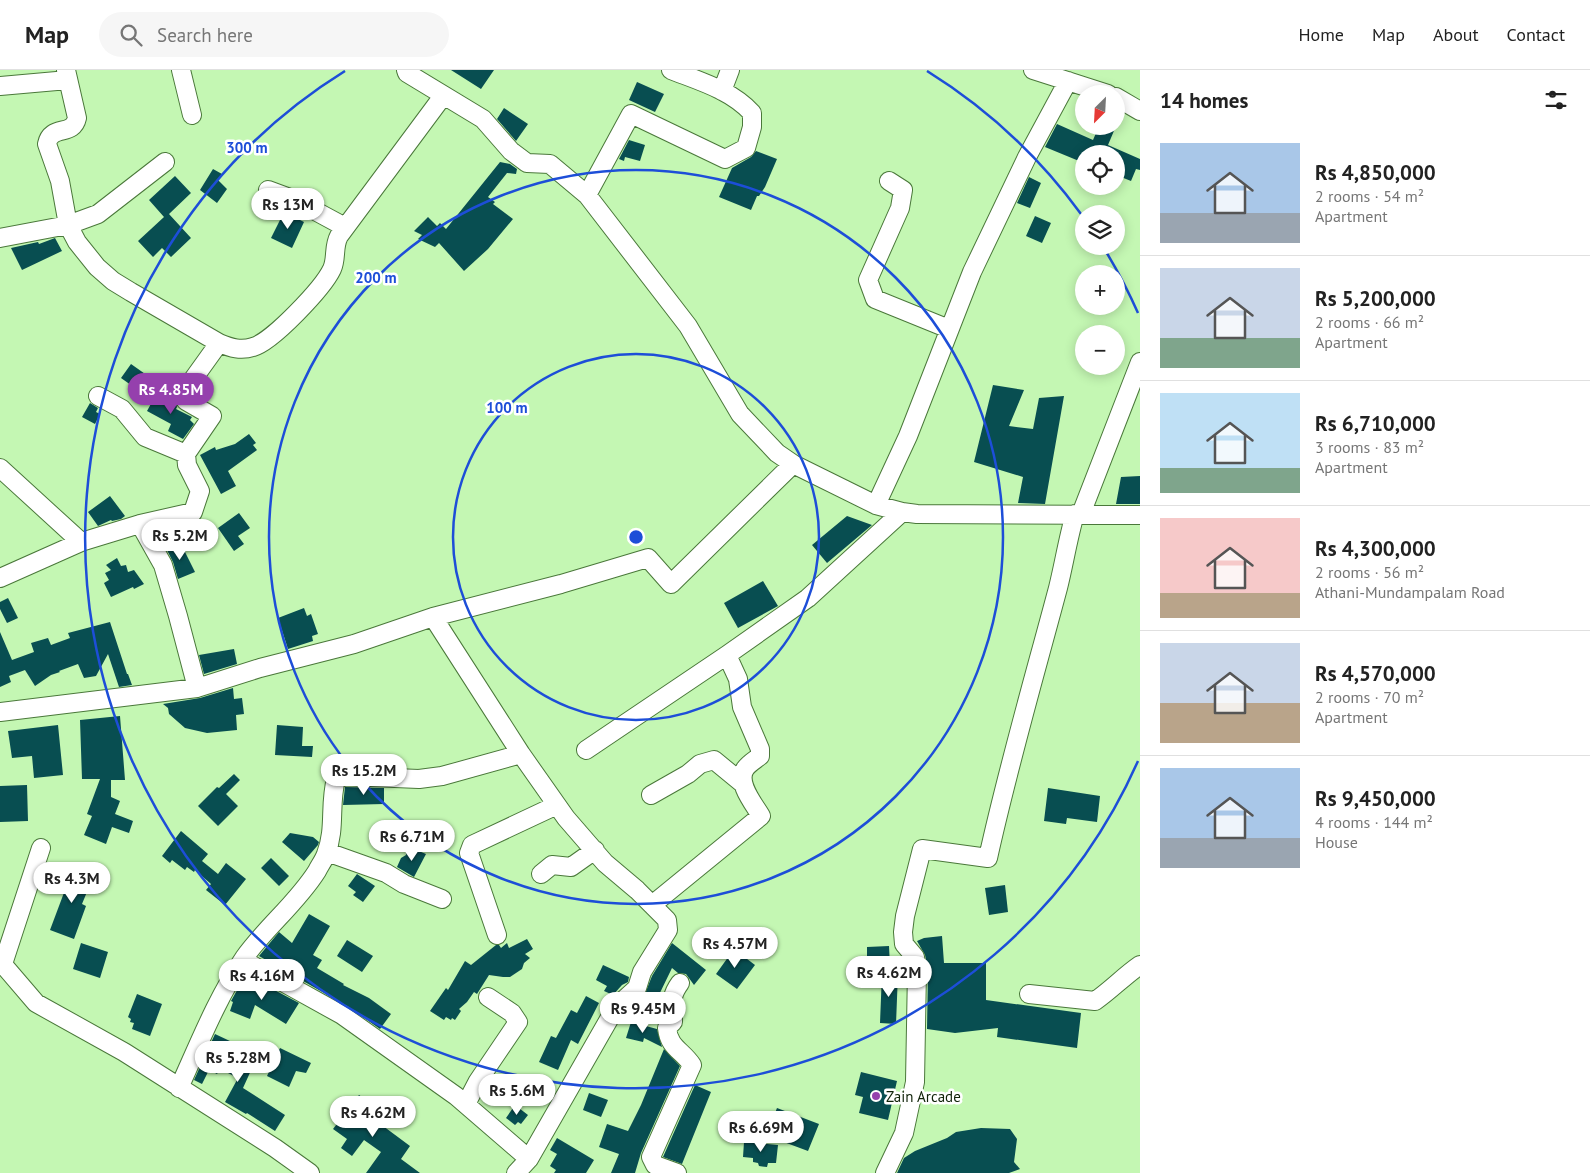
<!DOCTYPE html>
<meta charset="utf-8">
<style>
body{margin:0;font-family:"PT Sans",sans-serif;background:#f6f6f6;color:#222;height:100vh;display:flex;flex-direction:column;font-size:19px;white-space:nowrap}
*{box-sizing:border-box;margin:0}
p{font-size:16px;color:#767676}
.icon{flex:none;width:28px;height:28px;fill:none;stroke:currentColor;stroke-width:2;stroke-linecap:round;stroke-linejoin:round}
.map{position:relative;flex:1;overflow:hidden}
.drawer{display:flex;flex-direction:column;background:#fff;width:450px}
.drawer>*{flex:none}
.needle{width:32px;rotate:204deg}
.buttons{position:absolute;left:1075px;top:15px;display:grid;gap:10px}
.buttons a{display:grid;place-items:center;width:50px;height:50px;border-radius:50%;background:#fff;box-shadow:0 2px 12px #0003;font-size:25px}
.price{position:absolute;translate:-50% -42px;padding:0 11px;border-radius:18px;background:#fff;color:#222;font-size:16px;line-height:32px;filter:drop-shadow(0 1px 2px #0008)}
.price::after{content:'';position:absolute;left:50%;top:30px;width:15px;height:11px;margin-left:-8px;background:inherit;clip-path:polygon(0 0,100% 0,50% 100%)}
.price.active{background:#9540ad;color:#fff}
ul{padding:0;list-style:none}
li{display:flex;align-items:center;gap:15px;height:125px;padding:0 20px}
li+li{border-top:1px solid #e0e0e0}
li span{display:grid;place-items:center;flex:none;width:140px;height:100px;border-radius:0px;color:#555}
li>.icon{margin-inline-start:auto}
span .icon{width:60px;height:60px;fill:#fffc;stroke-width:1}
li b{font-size:21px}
h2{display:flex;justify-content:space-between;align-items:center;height:60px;padding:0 20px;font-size:21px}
header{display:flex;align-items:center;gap:30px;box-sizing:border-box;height:70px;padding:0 25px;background:#fff;border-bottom:1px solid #e0e0e0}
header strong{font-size:24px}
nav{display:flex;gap:28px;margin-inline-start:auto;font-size:18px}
.search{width:350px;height:45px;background:#f6f6f6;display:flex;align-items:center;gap:12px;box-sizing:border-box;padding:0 18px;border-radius:28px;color:#767676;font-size:19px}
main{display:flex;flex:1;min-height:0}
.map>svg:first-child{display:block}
.building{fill:#084e51}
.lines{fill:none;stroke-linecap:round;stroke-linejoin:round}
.minor-casing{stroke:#4a783a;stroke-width:20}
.minor{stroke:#fff;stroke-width:18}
.ring{fill:none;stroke:#1d4ed8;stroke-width:2.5}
.poi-dot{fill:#9540ad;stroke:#fff;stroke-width:2}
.labels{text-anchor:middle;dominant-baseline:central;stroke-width:5;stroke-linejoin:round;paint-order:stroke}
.poi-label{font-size:15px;fill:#102309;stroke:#fff;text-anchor:start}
.centre{fill:#1d4ed8;stroke:#fff;stroke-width:2.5}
.ring-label{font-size:15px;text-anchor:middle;font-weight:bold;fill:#1d4ed8;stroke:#fff;stroke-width:5;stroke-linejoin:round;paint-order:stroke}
</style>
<header>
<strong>Map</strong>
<div class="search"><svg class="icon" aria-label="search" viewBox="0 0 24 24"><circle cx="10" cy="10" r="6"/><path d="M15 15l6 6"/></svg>Search here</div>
<nav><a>Home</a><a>Map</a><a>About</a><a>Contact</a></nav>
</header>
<main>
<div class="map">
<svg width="1140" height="1103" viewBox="0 0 1140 1103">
<rect width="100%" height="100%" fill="#c4f7b3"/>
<path class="building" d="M451,0H494L481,19Z
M637,12L664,24L655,42L629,30Z
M504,38L528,54L516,71L497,49Z
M1057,54L1093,70L1099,56H1116L1108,75L1140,89V100L1136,99L1131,111L1116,105V84H1084V91L1080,89L1079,91L1045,77Z
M629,70L645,75L640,91L625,87L624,91L619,89Z
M756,81L777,89L765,117L759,126H757L751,140L719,127L732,98L751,87Z
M500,92L510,94L517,99L516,104L507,103L488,127L495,132L493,134L513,149L488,179L464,201L439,173L435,177L418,169L422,165L414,161L428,147L437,156L440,153L446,159Z
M213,99L222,104L218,110L227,119L217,133L200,120Z
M175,106L191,123L169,144L191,168L171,187L162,178L153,187L138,171L164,147L149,130Z
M1029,107L1041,113L1030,138L1017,133Z
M284,142L304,152L292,178L271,168Z
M1035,146L1051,153L1042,173L1026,166Z
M55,168L62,181L22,200L11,178L38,172L39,174Z
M131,294L148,306L138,320L121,308Z
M993,315L1024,320L1009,356L1033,359L1039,328L1064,326L1045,434L1018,433L1023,407L974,392Z
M157,323L165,328L167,324L175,329L177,337L176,339L192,347L190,350L194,354L183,369L168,361L171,354L147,341Z
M90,333L98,338L96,342L100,344L95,354L82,347Z
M249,364L256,373L253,375L257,380L228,401L236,416L221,424L200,385L215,377L216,380L235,374Z
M1140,406V434H1116L1121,407Z
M110,426L125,446L121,449L112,451L111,450L98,456L88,442Z
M239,443L250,458L238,466L244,474L234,481L218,458Z
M847,446L872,455L827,493L812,475Z
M180,472L195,502L178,509L173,492L166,478Z
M117,488L121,496L126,495L128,502L134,500L144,514L134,519L133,517L111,527L104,513L109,510L105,503L111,500L106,495Z
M763,511L778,536L738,558L724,533Z
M8,528L18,548L7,553L0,539V532Z
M304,538L307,546L311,544L318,564L312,566L313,571L288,579L278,548Z
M110,552L127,604H128L132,615L119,617L108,584L96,606L84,608L78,594L59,601L60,602L51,605L35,616L25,600L9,606L11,612L0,617V562L12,590L34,582L31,573L48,568L51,575L70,568L68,563Z
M234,579L237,594L204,604L199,585Z
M233,618L234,629L242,628L244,644L236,645L237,660L207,663L185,658L169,644L168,638L163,634L200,628Z
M120,646L125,710H111V727L120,731L115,744L133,751L129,763L112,757L106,774L84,765L92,746L87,744L100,709H82L80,650Z
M58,655L63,705L34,708L32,686L12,688L8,661Z
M277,655L303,657L302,676H313L312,687L275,685Z
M234,704L240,710L226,724L238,736L218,756L198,736L217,717L219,718Z
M27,715L28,751L0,752V716Z
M345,717L384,718V734L343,735Z
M1048,718L1100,726L1097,752L1067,748L1066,754L1044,751Z
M181,761L208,784L202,791L218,804L226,793L246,809L225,835L206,820L211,814L195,800L194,802L187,797L185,800L172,790L170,793L162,786Z
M290,763L313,767L319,772L318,775L304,791L282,772Z
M409,777L426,784L414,807L397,797L401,788L406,785Z
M271,788L289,806L279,816L261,798Z
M72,797L94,805L82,834L86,836L74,869L50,860L68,812L66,811Z
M357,804L375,816L363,832L353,825L356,822L348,816Z
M1005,815L1008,842L989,845L985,818Z
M309,844L330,856L313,885L322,890L317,898L344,914L343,915L369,928L391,944L380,959L347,936L259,886L279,862L292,873Z
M942,866L944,893H986V930L1081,943L1077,978L997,967L998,958L955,963L927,959L928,899L925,885L917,871L924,868Z
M527,869L533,879L525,884L530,888L524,893L522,899L510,907H503L489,905L477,924L474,922L467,932L459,939L461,941L455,950L452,948L451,950L446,947L444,950L430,941L446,918L448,920L465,891L471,895L496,875H499L501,878L507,873L509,878Z
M347,870L373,886L362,902L337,886Z
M81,873L108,882L100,908L73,899Z
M672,873L706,900L694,915L686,904L678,903L672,898L656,931L644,926L652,906Z
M889,876L890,896H867V877Z
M734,879L755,895L737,919L716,904Z
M603,895L629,907L628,912L622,915L613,925L604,921L607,916L596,910Z
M882,903H898L896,954L880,953Z
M245,906L263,914L299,933L286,954L255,935L250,949L230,941L233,932L231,931Z
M137,924L162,934L150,966L132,959L134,953L130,952L131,949L128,947Z
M586,926L599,933L578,974L571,970L558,1000L539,992L551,966L556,968L571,940L577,943Z
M631,952L657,959L662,977L644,968L643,972L626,968Z
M215,964L232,972L226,985L246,994L247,992L253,996L243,1018L285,1045L275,1061L247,1043L246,1044L225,1032L238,1008L220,999L217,1004L209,1000L202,1014L194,1010Z
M280,978L311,993L306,1003L296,1001L289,1017L267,1006Z
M664,979L680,996L641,1083L635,1103H611L619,1084L599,1077L607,1054L628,1061L641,1035Z
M861,1002L897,1011L888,1050L859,1043L863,1027L855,1025Z
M695,1015L711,1022L682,1094L663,1087Z
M589,1023L608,1030L601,1047L583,1040Z
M359,1025L381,1041L375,1050L410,1076L401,1089L420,1103H366L381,1082L364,1070L352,1086L341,1078L347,1069L333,1059Z
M515,1035L528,1045L521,1054L518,1052L515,1055L506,1048Z
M777,1038L819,1054L808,1081L773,1068L777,1055L771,1053Z
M981,1058L1010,1059L1017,1069L1014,1092L1020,1099L1009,1103H897L904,1088L915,1081L947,1068L956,1062Z
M557,1068L594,1090L586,1103H554L556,1100L550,1096L557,1084L550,1080Z
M744,1072L778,1075L776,1093H768L767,1097L759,1096L758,1093L753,1092V1088L743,1087Z"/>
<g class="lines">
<defs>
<path id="minor" d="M66,0L77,48C73,67 51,54 47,74L60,111L68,155L77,172L97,197L113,211L131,222L219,273C231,278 241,281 253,277C272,272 323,218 332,199C337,188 333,177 339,166L443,26
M181,0L192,45
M406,0L407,3L483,49L511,81L527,93L550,94L587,125L688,256L740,344L777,383L793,394L876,435L902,442L917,444L1140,445
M1033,0L1108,24
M0,16L68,10
M722,21L730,0
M1116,27L1140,41
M889,111L903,120L900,138L868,210L875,229L949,259
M268,120L295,130L345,157
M587,125L631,44L725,89L746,78L752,57V43C731,20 699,11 671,0
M0,168L68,155L98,144L165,92
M186,384L212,346L186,331V319L219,273
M0,398L81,472
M876,435L908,366L972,202L1027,87L1068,11
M1081,444L1140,292
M140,454L163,495L178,546L197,618
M0,508L81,472L140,454L193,442L200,421L187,395L186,384L145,367L122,339L98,326
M433,547L521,684L566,748L605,793L637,820L667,850L668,860L642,902L637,918L616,937L529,1089L516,1103
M0,642L197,618L260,598L354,574L433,547L561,514L648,488L671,514L793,394
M586,680L727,585L808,528L902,442
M651,725L688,704L700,694L714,690L742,713
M327,782L386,803L404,814L442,829
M541,804L552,795L571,797L595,780
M652,835L761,746C754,734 736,713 745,699C748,694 755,690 760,686V679L742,637L738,609L727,585
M497,865L469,783L472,775L557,735
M243,890L342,945L456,1026L529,1089
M0,891L36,933L124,982L275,1078L310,1103
M3,894L41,778
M1029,924L1095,931C1111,920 1124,906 1140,895
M179,1018C199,974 217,928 244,888C266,857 297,833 317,801C320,795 324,790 326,784C336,758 329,735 336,709L346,706L419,709L442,706L521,684
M466,1034L478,1011L518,952L512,943L488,927
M677,1103L655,1095L651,1087L692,995C682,980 669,978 667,958L673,952C673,935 669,928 680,913
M885,1103L904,1063L915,1012L917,900L915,887L904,874L903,862L905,846L922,779L988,788C1008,697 1034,608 1058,518C1064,494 1068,468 1075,444"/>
</defs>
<use href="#minor" class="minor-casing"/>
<use href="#minor" class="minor"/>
</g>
<g class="ring">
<circle cx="636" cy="467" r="183"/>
<circle cx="636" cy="467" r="367"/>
<path d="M1138 691A550 550 0 1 1 345 1M927 1A550 550 0 0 1 1081 144M1105 180A550 550 0 0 1 1138 243"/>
</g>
<circle class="poi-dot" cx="876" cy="1026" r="5"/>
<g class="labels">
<g class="poi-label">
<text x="886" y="1026">Zain Arcade</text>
</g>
</g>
<circle cx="636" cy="467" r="8" class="centre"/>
<g class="ring-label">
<text x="247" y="83">300 m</text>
<text x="376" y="213">200 m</text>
<text x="507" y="343">100 m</text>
</g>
</svg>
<div class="buttons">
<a><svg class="needle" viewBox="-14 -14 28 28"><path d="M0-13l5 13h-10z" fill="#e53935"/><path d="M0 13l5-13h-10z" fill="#767676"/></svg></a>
<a><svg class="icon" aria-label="locate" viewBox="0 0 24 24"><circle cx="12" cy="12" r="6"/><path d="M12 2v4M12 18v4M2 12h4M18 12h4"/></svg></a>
<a><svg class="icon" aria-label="layers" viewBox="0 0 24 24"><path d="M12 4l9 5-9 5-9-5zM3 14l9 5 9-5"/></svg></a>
<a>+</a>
<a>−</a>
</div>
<b class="price" style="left:288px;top:160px">Rs 13M</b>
<b class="price active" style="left:171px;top:345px">Rs 4.85M</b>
<b class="price" style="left:180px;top:491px">Rs 5.2M</b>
<b class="price" style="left:364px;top:726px">Rs 15.2M</b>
<b class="price" style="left:412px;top:792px">Rs 6.71M</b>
<b class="price" style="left:72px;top:834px">Rs 4.3M</b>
<b class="price" style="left:735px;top:899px">Rs 4.57M</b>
<b class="price" style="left:889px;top:928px">Rs 4.62M</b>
<b class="price" style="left:262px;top:931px">Rs 4.16M</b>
<b class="price" style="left:643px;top:964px">Rs 9.45M</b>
<b class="price" style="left:238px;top:1013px">Rs 5.28M</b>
<b class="price" style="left:517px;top:1046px">Rs 5.6M</b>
<b class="price" style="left:373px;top:1068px">Rs 4.62M</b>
<b class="price" style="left:761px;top:1083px">Rs 6.69M</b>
</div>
<section class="drawer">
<h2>14 homes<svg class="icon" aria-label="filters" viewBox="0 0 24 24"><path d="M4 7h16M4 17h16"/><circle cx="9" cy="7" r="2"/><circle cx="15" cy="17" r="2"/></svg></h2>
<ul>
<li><span style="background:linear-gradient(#a9c7e8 70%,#9aa5b1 0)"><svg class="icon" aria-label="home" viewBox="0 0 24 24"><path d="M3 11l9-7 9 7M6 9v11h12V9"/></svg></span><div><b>Rs 4,850,000</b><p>2 rooms · 54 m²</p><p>Apartment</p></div></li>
<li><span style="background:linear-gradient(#c9d6e8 70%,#7fa58c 0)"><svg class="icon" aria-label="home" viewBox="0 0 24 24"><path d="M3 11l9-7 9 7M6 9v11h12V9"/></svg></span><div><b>Rs 5,200,000</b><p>2 rooms · 66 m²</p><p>Apartment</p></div></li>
<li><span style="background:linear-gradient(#bfe0f5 75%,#7fa58c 0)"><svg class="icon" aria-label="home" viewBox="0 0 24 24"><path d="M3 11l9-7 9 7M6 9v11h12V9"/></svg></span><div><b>Rs 6,710,000</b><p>3 rooms · 83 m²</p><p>Apartment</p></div></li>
<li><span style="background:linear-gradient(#f6c9c9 75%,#b9a48a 0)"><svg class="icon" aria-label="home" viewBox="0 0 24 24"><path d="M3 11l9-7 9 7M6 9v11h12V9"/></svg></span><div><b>Rs 4,300,000</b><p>2 rooms · 56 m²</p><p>Athani-Mundampalam Road</p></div></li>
<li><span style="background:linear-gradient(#c9d6e8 60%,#b9a48a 0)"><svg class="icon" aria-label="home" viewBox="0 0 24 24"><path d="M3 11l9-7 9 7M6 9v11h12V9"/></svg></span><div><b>Rs 4,570,000</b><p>2 rooms · 70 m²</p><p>Apartment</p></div></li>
<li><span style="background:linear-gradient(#a9c7e8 70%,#9aa5b1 0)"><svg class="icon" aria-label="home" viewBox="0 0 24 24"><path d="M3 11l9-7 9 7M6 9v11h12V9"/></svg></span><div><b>Rs 9,450,000</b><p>4 rooms · 144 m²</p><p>House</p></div></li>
</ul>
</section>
</main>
